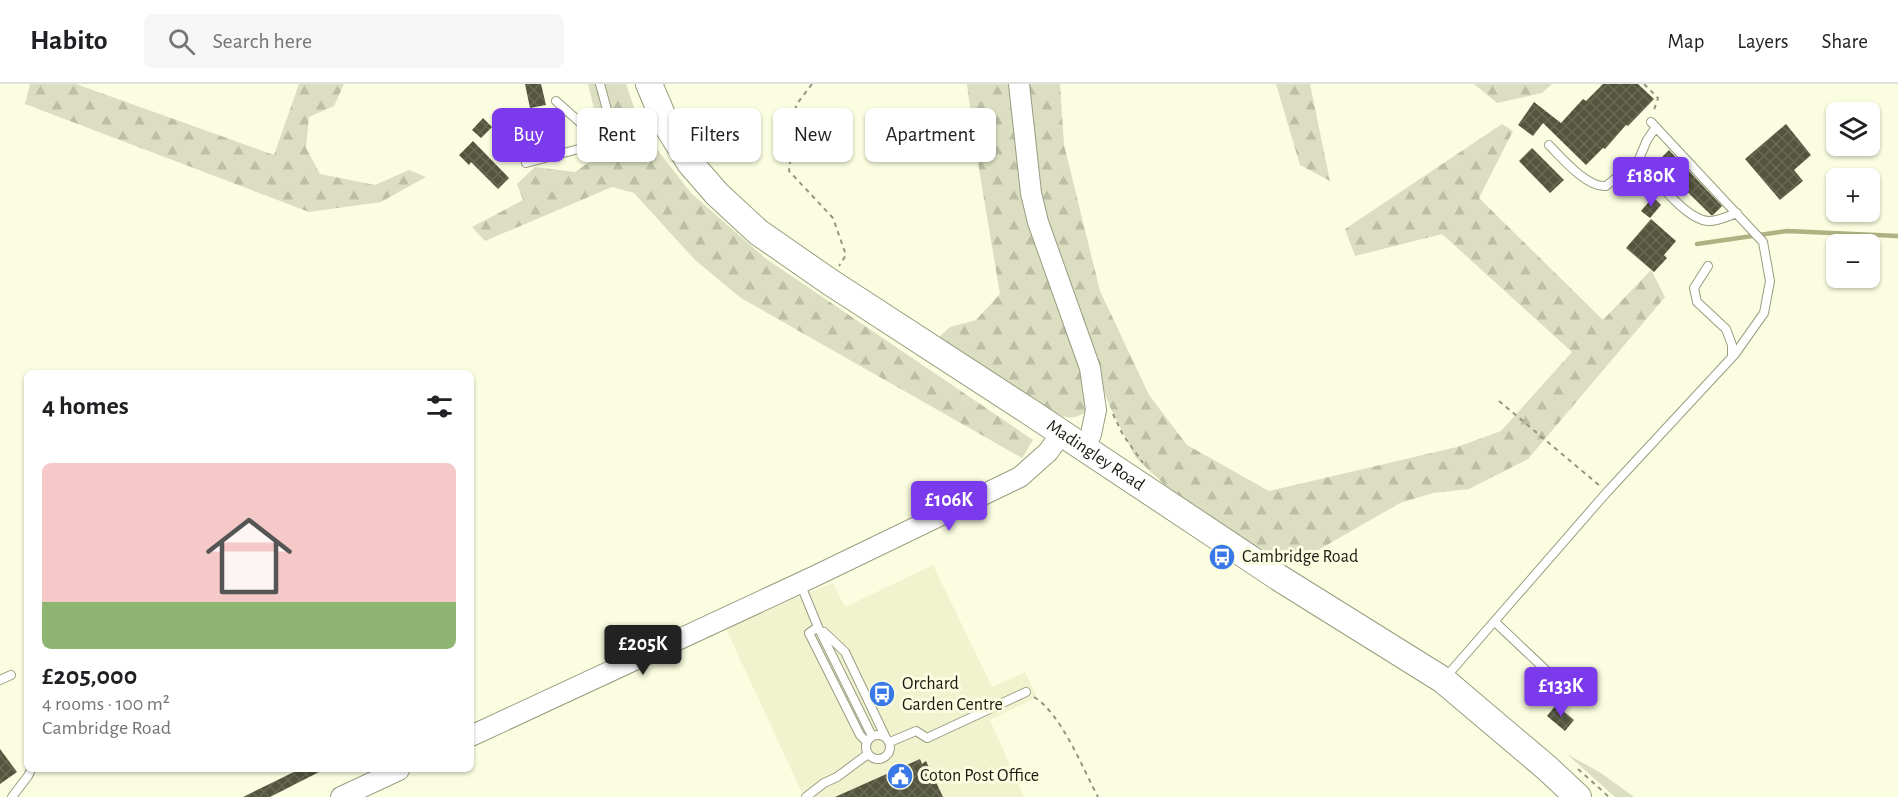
<!DOCTYPE html>
<meta charset="utf-8">
<style>
body{margin:0;font-family:"Alegreya Sans",sans-serif;background:#f6f6f6;color:#202124;height:100vh;display:flex;flex-direction:column;font-size:22px;white-space:nowrap}
*{box-sizing:border-box;margin:0}
p{font-size:20px;color:#757577}
.icon{flex:none;width:33px;height:33px;fill:none;stroke:currentColor;stroke-width:2;stroke-linecap:round;stroke-linejoin:round}
.map{position:relative;flex:1;overflow:hidden}
.side{position:absolute;left:24px;top:286px;width:450px;height:402px;display:flex;flex-direction:column;background:#fff;border-radius:9px;box-shadow:0 2px 4px #0004}
.side>*{flex:none}
.guide{position:absolute;left:492px;top:24px;width:570px;height:54px;display:flex;gap:12px}
.buttons{position:absolute;left:1826px;top:18px;display:grid;gap:12px}
.buttons a{display:grid;place-items:center;width:54px;height:54px;border-radius:9px;background:#fff;box-shadow:0 2px 4px #0004;font-size:30px}
.price{position:absolute;translate:-50% -51px;padding:0 14px;border-radius:6px;background:#7c3aed;color:#fff;font-size:20px;line-height:39px;filter:drop-shadow(0 2px 3px #0008)}
.price::after{content:'';position:absolute;left:50%;top:36px;width:18px;height:14px;margin-left:-9px;background:inherit;clip-path:polygon(0 0,100% 0,50% 100%)}
.price.active{background:#222;color:#fff}
ul{padding:0;list-style:none}
li{display:grid;align-content:center;gap:12px;height:318px;padding:0 18px}
li+li{border-top:2px solid #e0e0e0}
li span{display:grid;place-items:center;height:186px;border-radius:9px;color:#555}
li>.icon{margin-inline-start:auto}
span .icon{width:108px;height:108px;fill:#fffc;stroke-width:1}
li b{font-size:26px}
h2{display:flex;justify-content:space-between;align-items:center;height:72px;padding:0 18px;font-size:26px}
.chip{padding:0 21px;border-radius:9px;background:#fff;box-shadow:0 2px 4px #0004;font-size:21px;line-height:54px}
.chip.active{background:#7c3aed;color:#fff}
header{display:flex;align-items:center;gap:36px;box-sizing:border-box;height:84px;padding:0 30px;background:#fff;border-bottom:2px solid #e0e0e0}
header strong{font-size:28px}
nav{display:flex;gap:33px;margin-inline-start:auto;font-size:21px}
.search{width:420px;height:54px;background:#f6f6f6;display:flex;align-items:center;gap:15px;box-sizing:border-box;padding:0 21px;border-radius:9px;color:#757577;font-size:22px}
.map>svg:first-child{display:block}
.built{fill:#f1f3cf}
.forest{fill:url(#forest-firs)}
.lines{fill:none;stroke-linecap:round;stroke-linejoin:round}
.stream{stroke:#aeb181;stroke-width:4.5}
.building{fill:url(#building-cross-hatch)}
.service-casing{stroke:#9a9c81;stroke-width:10}
.tertiary-casing{stroke:#9a9c81;stroke-width:22}
.trunk-casing{stroke:#9a9c81;stroke-width:28}
.path{stroke:#959682;stroke-width:2;stroke-dasharray:4.5 4.5;stroke-linecap:butt}
.service{stroke:#fff;stroke-width:8}
.tertiary{stroke:#fff;stroke-width:20}
.trunk{stroke:#fff;stroke-width:26}
.labels{text-anchor:middle;dominant-baseline:central;stroke-width:6;stroke-linejoin:round;paint-order:stroke}
.street-label{font-size:18px;fill:#1c1c12;stroke:#fbfde0}
.poi-label{font-size:18px;fill:#1c1c12;stroke:#fbfde0;text-anchor:start}
</style>
<header>
<strong>Habito</strong>
<div class="search"><svg class="icon" aria-label="search" viewBox="0 0 24 24"><circle cx="10" cy="10" r="6"/><path d="M15 15l6 6"/></svg>Search here</div>
<nav><a>Map</a><a>Layers</a><a>Share</a></nav>
</header>
<div class="map">
<svg width="1898" height="713" viewBox="0 0 1898 713">
<defs>
<pattern id="forest-firs" width="22" height="20" patternUnits="userSpaceOnUse" patternTransform="scale(1.5)"><rect width="22" height="20" fill="#dcdec1"/><path d="M5 1l3.5 6h-7zM16 11l3.5 6h-7z" fill="#bcbea5"/></pattern>
<pattern id="building-cross-hatch" width="8" height="8" patternUnits="userSpaceOnUse" patternTransform="scale(1.5)"><rect width="8" height="8" fill="#54553d"/><path d="M0 0l8 8M0 8l8-8" fill="none" stroke="#696956"/></pattern>
</defs>
<rect width="100%" height="100%" fill="#fbfde0"/>
<path class="built" d="M933,481L992,603L1025,588L1037,613L990,636L1024,713H804L726,545L781,520L833,499L845,523Z"/>
<path class="forest" d="M30,0H76L274,71L299,0H344L334,22L309,33L306,64L320,90L375,101L409,86L426,93L381,118L309,128L25,20Z
M588,0H626L642,46L691,109L765,174L1033,356L1022,374L741,214L695,176L634,109L612,103L485,157L472,143L523,116L517,100L535,83L575,88L604,68L597,53H586L583,37L594,25Z
M967,0H1008L1022,113L1085,298L1090,324C1076,337 1067,335 1051,327L938,254L950,243L976,236L1000,210L974,55Z
M1021,0H1060L1064,61L1100,207L1149,311L1187,361L1269,407L1457,363L1501,347L1572,268L1442,150L1355,172L1345,145L1502,40L1513,47L1479,114L1603,236L1651,186L1665,213L1528,375L1469,405L1433,409L1400,419L1294,480L1247,458L1181,416L1136,374L1110,323L1060,191L1034,113Z
M1276,0H1310L1330,97L1300,81Z
M1474,0H1552L1542,9L1497,19Z
M1567,670L1601,689L1634,713H1615Z"/>
<g class="lines">
<path class="stream" d="M1697,160L1787,147L1898,152"/>
</g>
<path class="building" d="M525,0H541L546,21L530,24Z
M1603,0H1638L1654,15L1628,42L1626,41L1605,65L1603,64L1586,81L1543,39L1533,52L1518,41L1534,18L1561,39L1583,15L1586,17Z
M483,34L492,43L481,54L472,46Z
M1786,40L1811,71L1794,86L1803,97L1780,116L1745,75Z
M473,57L509,94L498,105L471,78L469,81L459,71Z
M1532,64L1564,96L1550,109L1519,77Z
M1669,66L1722,122L1713,131H1711L1657,78Z
M1653,113L1661,121L1650,134L1641,127Z
M1651,135L1676,157L1664,171L1667,174L1654,188L1626,164Z
M1556,621L1574,636L1565,647L1547,632Z
M0,665L17,688L0,700Z
M920,675L922,680L926,677L943,713H835Z
M298,686H323L270,713H243Z"/>
<g class="lines">
<defs>
<path id="service" d="M600,0L615,55
M556,17L603,59
M1656,43L1647,56L1639,75C1653,92 1686,137 1709,137C1719,137 1728,132 1737,129
M1549,61C1562,74 1587,104 1606,102L1639,75
M526,79L650,46L663,40
M1708,182L1694,204L1697,218L1726,245L1732,261V273
M800,499L818,543L872,652
M1495,538L1568,607
M818,543L809,549L860,651L867,658
M824,548L845,568L885,652
M1445,594L1607,408L1735,270L1764,229L1770,197L1763,158L1651,38
M0,596L11,591
M866 663a12 12 0 1 1 24 0a12 12 0 1 1-24 0Z
M890,658L916,647L927,654L1026,608
M12,713L28,692L31,686
M806,713L824,699L837,693L868,670"/>
<path id="tertiary" d="M1019,0L1031,109L1038,138L1090,284L1096,326L1091,350L1085,364
M471,652L813,493L1020,393L1048,368L1062,349
M341,713L399,686"/>
<g id="trunk">
<path id="s1" d="M649,0L666,40L690,79L717,110L758,148L830,198L1030,328L1281,495L1443,596L1547,684L1578,713"/>
</g>
</defs>
<use href="#service" class="service-casing"/>
<use href="#tertiary" class="tertiary-casing"/>
<use href="#trunk" class="trunk-casing"/>
<path class="path" d="M812,0L796,21L789,87L833,134L846,171L839,182
M1644,0L1658,14L1653,29
M1499,317L1600,402
M1113,330L1123,351L1143,379
M1034,613C1061,629 1083,685 1098,713
M1578,685L1609,713"/>
<use href="#service" class="service"/>
<use href="#tertiary" class="tertiary"/>
<use href="#trunk" class="trunk"/>
</g>
<defs>
<symbol id="bus-disc" viewBox="-11 -11 22 22"><circle r="9.5" fill="#3879e7" stroke="#fbfde0"/><path d="M-5-6H5V4H4V6H2V4H-2V6H-4V4H-5ZM-3.5-4V0h7V-4ZM-3.5 1.2v1.5H-2V1.2ZM2 1.2v1.5H3.5V1.2Z" fill="#fff"/></symbol>
<symbol id="civic-disc" viewBox="-11 -11 22 22"><circle r="9.5" fill="#3879e7" stroke="#fbfde0"/><path d="M-.6-6.5H3V-4.5H.6V-3L4-1V1h2V6H-6V1h2V-1L-.6-3ZM-1.2 2.5V6h2.4V2.5Z" fill="#fff"/></symbol>
</defs>
<g fill-rule="evenodd">
<use href="#bus-disc" x="1207" y="458" width="30" height="30"/>
<use href="#bus-disc" x="867" y="595" width="30" height="30"/>
<use href="#civic-disc" x="885" y="677" width="30" height="30"/>
</g>
<g class="labels">
<g class="street-label">
<text stroke="none"><textPath href="#s1" startOffset="591">Madingley Road</textPath></text>
</g>
<g class="poi-label">
<text x="1242" y="473">Cambridge Road</text>
<text x="902" y="600">Orchard<tspan x="902" dy="21">Garden Centre</tspan></text>
<text x="920" y="692">Coton Post Office</text>
</g>
</g>
</svg>
<div class="buttons">
<a><svg class="icon" aria-label="layers" viewBox="0 0 24 24"><path d="M12 4l9 5-9 5-9-5zM3 14l9 5 9-5"/></svg></a>
<a>+</a>
<a>−</a>
</div>
<b class="price" style="left:1651px;top:124px">£180K</b>
<b class="price" style="left:949px;top:448px">£106K</b>
<b class="price active" style="left:643px;top:592px">£205K</b>
<b class="price" style="left:1561px;top:634px">£133K</b>
<div class="guide">
<a class="chip active">Buy</a>
<a class="chip">Rent</a>
<a class="chip">Filters</a>
<a class="chip">New</a>
<a class="chip">Apartment</a>
</div>
<section class="side">
<h2>4 homes<svg class="icon" aria-label="filters" viewBox="0 0 24 24"><path d="M4 7h16M4 17h16"/><circle cx="9" cy="7" r="2"/><circle cx="15" cy="17" r="2"/></svg></h2>
<ul>
<li><span style="background:linear-gradient(#f6c9c9 75%,#8fb573 0)"><svg class="icon" aria-label="home" viewBox="0 0 24 24"><path d="M3 11l9-7 9 7M6 9v11h12V9"/></svg></span><div><b>£205,000</b><p>4 rooms · 100 m²</p><p>Cambridge Road</p></div></li>
</ul>
</section>
</div>
